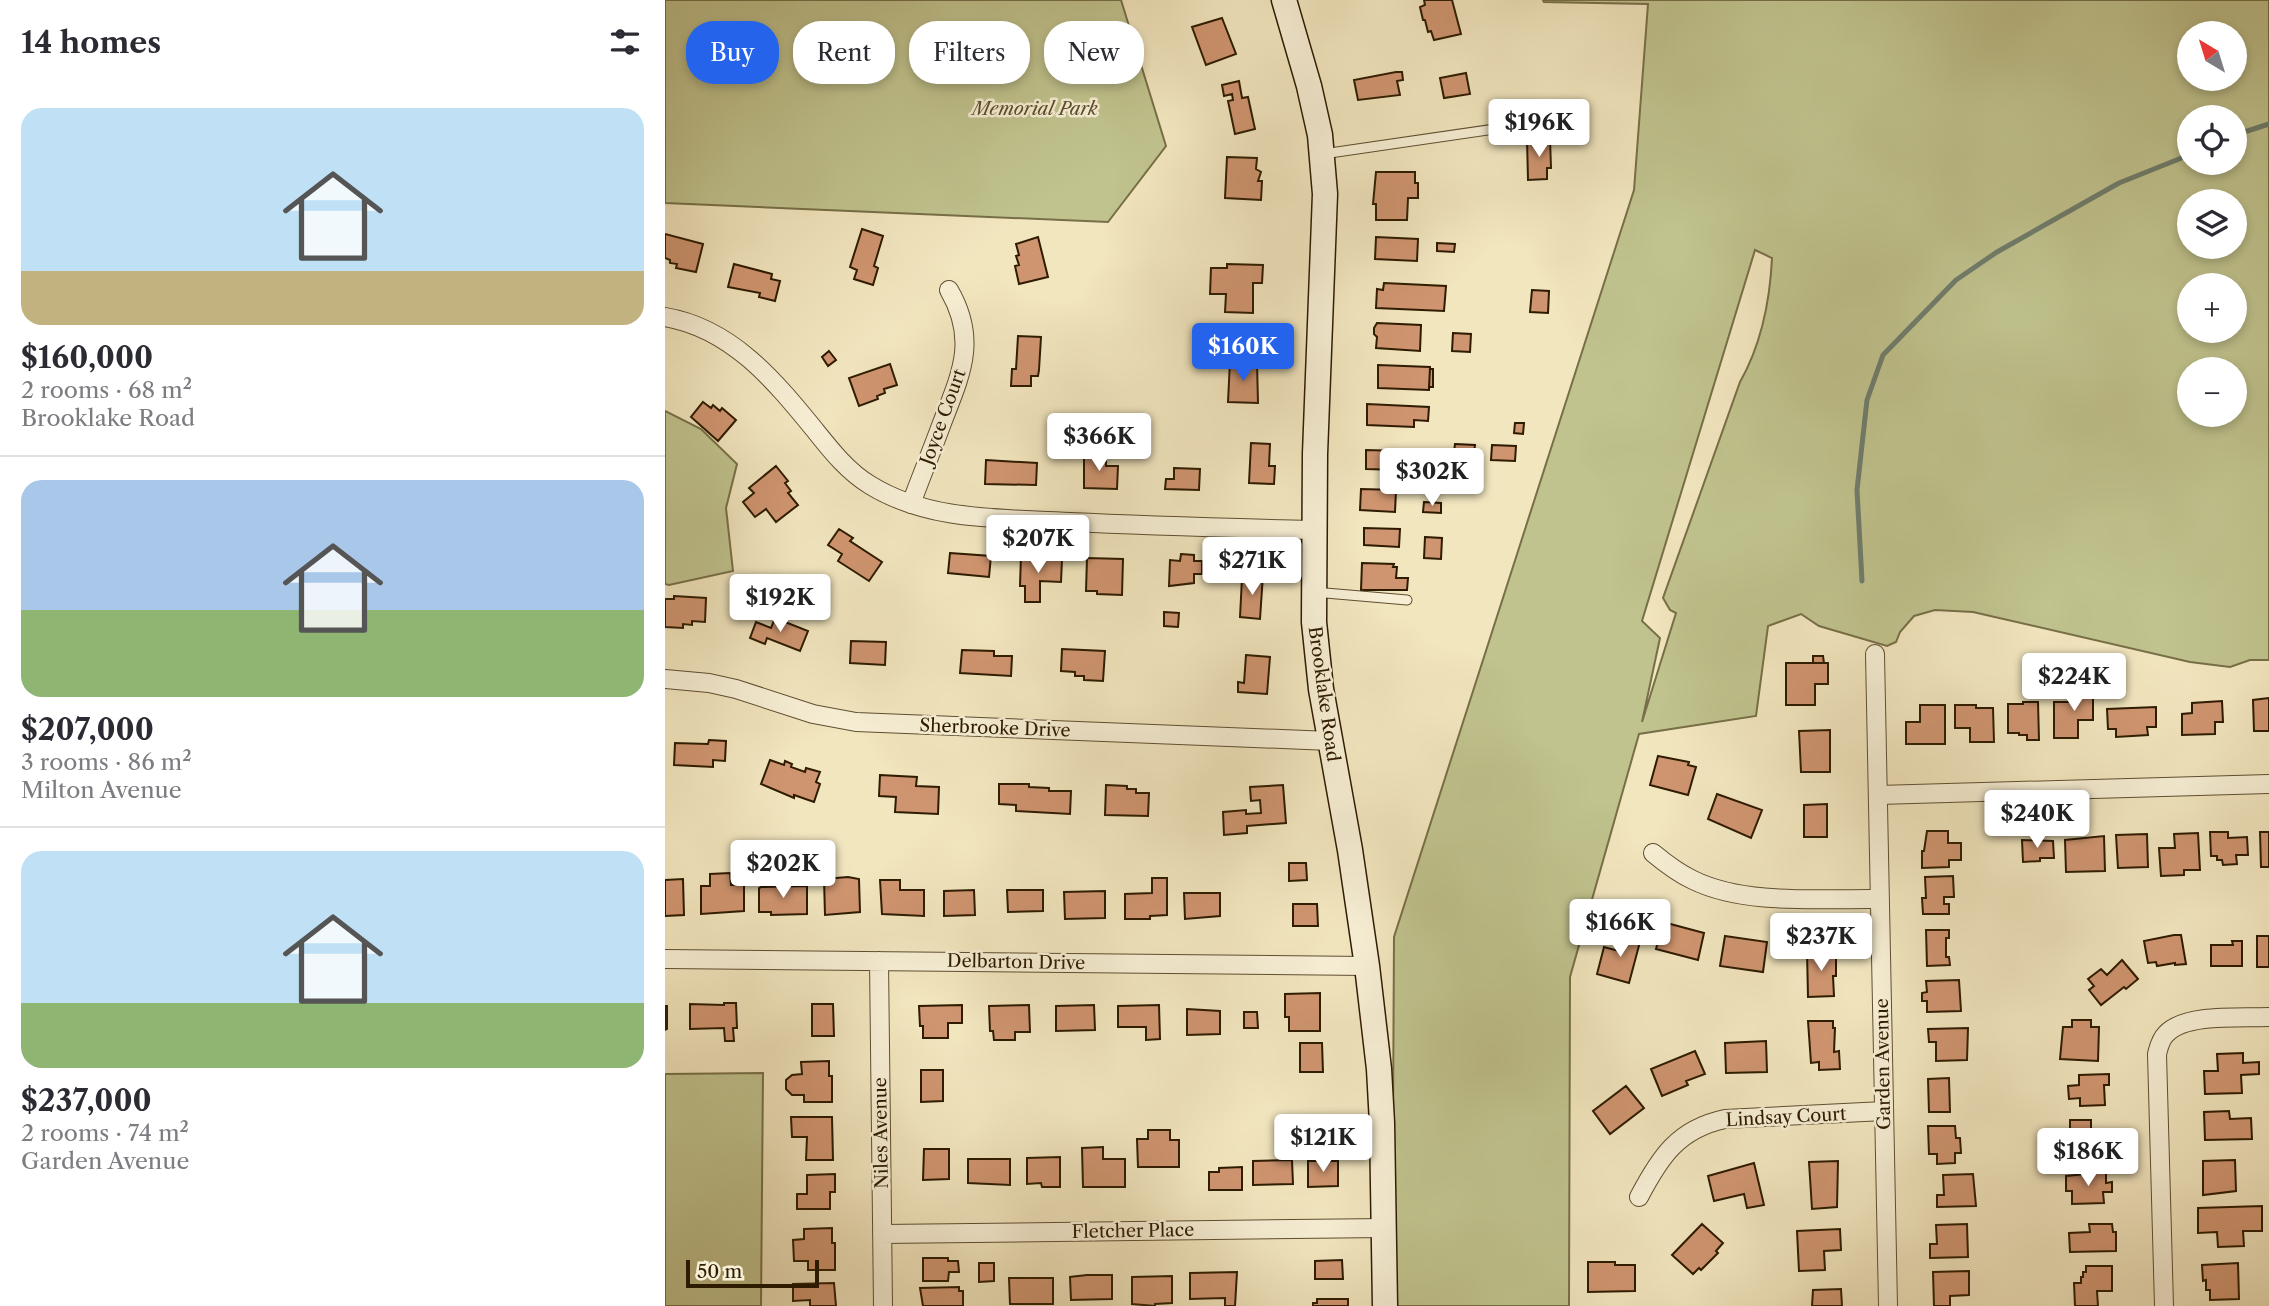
<!DOCTYPE html>
<meta charset="utf-8">
<style>
body{margin:0;font-family:"Libre Caslon Text",serif;background:#f2f2f3;color:#2b2b33;height:100vh;display:flex;flex-direction:column;font-size:26px;white-space:nowrap}
*{box-sizing:border-box;margin:0}
p{font-size:23px;color:#7c7c81}
.icon{flex:none;width:38px;height:38px;fill:none;stroke:currentColor;stroke-width:2;stroke-linecap:round;stroke-linejoin:round}
.map{position:relative;flex:1;overflow:hidden}
.sheet{display:flex;flex-direction:column;background:#fff;width:665px}
.sheet>*{flex:none}
.guide{position:absolute;left:21px;top:21px;width:665px;height:63px;display:flex;gap:14px}
.needle{width:46px;rotate:322deg}
.tools{position:absolute;left:1512px;top:21px;display:grid;gap:14px}
.tools a{display:grid;place-items:center;width:70px;height:70px;border-radius:50%;background:#fff;box-shadow:0 4px 10px #0003;font-size:35px}
.scale{position:absolute;left:21px;bottom:18px;width:133px;box-sizing:border-box;padding-left:7px;border:4px solid #2e1b00;border-top:0;font-size:19px;line-height:24px;white-space:nowrap;color:#2e1b00;-webkit-text-stroke:5px #f7efd5;paint-order:stroke}
.price{position:absolute;translate:-50% -60px;padding:0 16px;border-radius:7px;background:#fff;color:#222;font-size:23px;line-height:46px;filter:drop-shadow(0 2px 4px #0008)}
.price::after{content:'';position:absolute;left:50%;top:42px;width:21px;height:16px;margin-left:-10px;background:inherit;clip-path:polygon(0 0,100% 0,50% 100%)}
.price.on{background:#2563eb;color:#fff}
ul{padding:0;list-style:none}
li{display:grid;align-content:center;gap:14px;height:371px;padding:0 21px}
li+li{border-top:2px solid #e1e1e2}
li span{display:grid;place-items:center;height:217px;border-radius:21px;color:#555}
li>.icon{margin-inline-start:auto}
span .icon{width:126px;height:126px;fill:#fffc;stroke-width:1}
li b{font-size:30px}
h2{display:flex;justify-content:space-between;align-items:center;height:84px;padding:0 21px;font-size:30px}
.pill{padding:0 24px;border-radius:28px;background:#fff;box-shadow:0 4px 10px #0003;font-size:24px;line-height:63px}
.pill.on{background:#2563eb;color:#fff}
main{display:flex;flex:1;min-height:0}
.map>svg:first-child{display:block}
.green{fill:#c0c38e;stroke:#776f47;stroke-width:2;fill-rule:evenodd}
.lines{fill:none;stroke-linecap:round;stroke-linejoin:round}
.stream{stroke:#6f7d6c;stroke-width:5}
.building{fill:#cf9570;stroke:#2e1b00;stroke-width:2}
.lane-casing{stroke:#5f4e30;stroke-width:11}
.street-casing{stroke:#5f4e30;stroke-width:20}
.secondary-casing{stroke:#2e1b00;stroke-width:27}
.lane{stroke:#f7efd5;stroke-width:9}
.street{stroke:#f7efd5;stroke-width:18}
.secondary{stroke:#f7efd5;stroke-width:24}
.labels{text-anchor:middle;dominant-baseline:central;stroke-width:5;stroke-linejoin:round;paint-order:stroke}
.park-label{font-size:18px;font-style:italic;fill:#5a4d2b;stroke:#f7efd5}
.street-label{font-size:18px;fill:#2e1b00;stroke:#f7efd5}
</style>
<main>
<section class="sheet">
<h2>14 homes<svg class="icon" aria-label="filters" viewBox="0 0 24 24"><path d="M4 7h16M4 17h16"/><circle cx="9" cy="7" r="2"/><circle cx="15" cy="17" r="2"/></svg></h2>
<ul>
<li><span style="background:linear-gradient(#bfe0f5 75%,#c2b280 0)"><svg class="icon" aria-label="home" viewBox="0 0 24 24"><path d="M3 11l9-7 9 7M6 9v11h12V9"/></svg></span><div><b>$160,000</b><p>2 rooms · 68 m²</p><p>Brooklake Road</p></div></li>
<li><span style="background:linear-gradient(#a9c7e8 60%,#8fb573 0)"><svg class="icon" aria-label="home" viewBox="0 0 24 24"><path d="M3 11l9-7 9 7M6 9v11h12V9"/></svg></span><div><b>$207,000</b><p>3 rooms · 86 m²</p><p>Milton Avenue</p></div></li>
<li><span style="background:linear-gradient(#bfe0f5 70%,#8fb573 0)"><svg class="icon" aria-label="home" viewBox="0 0 24 24"><path d="M3 11l9-7 9 7M6 9v11h12V9"/></svg></span><div><b>$237,000</b><p>2 rooms · 74 m²</p><p>Garden Avenue</p></div></li>
</ul>
</section>
<div class="map">
<svg width="1604" height="1306" viewBox="0 0 1604 1306">
<rect width="100%" height="100%" fill="#f2e6bf"/>
<filter id="stains"><feTurbulence type="fractalNoise" baseFrequency=".00286" numOctaves="4"/><feColorMatrix values="0 0 0 0 .2 0 0 0 0 .09 0 0 0 0 .02 0 0 0 .5 -.17"/></filter>
<radialGradient id="worn" r=".72"><stop offset=".6" stop-color="#630" stop-opacity="0"/><stop offset="1" stop-color="#630" stop-opacity=".3"/></radialGradient>
<path class="green" d="M0,0H456L501,146L443,222L0,203Z
M878,0H1604V660H1585L1565,667L1525,662L1308,612L1270,610L1249,616L1235,632L1231,642L1222,646L1154,626L1136,614L1103,626L1091,716L974,734L905,977L904,1306H727L729,937L969,190L983,4L879,2ZM1524,33H1570V79H1524ZM1524,117H1570V163H1524ZM1524,201H1570V247H1524ZM1090,250L1107,258C1105,300 1096,345 1075,382L998,598L1005,610L1011,613L977,722L995,638L977,621ZM1524,285H1570V331H1524ZM1524,369H1570V415H1524Z
M0,411L36,429L72,464L61,508L68,571L4,585L0,584Z
M98,1073L96,1306H0V1074Z"/>
<g class="lines">
<path class="stream" d="M1570,135L1604,124
M1197,581L1192,490L1202,400L1218,355L1291,280L1332,252L1454,183L1524,155"/>
</g>
<path class="building" d="M759,0H787L796,34L769,40L766,31L763,32L760,20H758L755,7L760,5Z
M557,18L571,54L541,65L527,27Z
M731,72H737L738,80L732,81L735,95L693,100L689,80Z
M801,73L805,94L779,98L775,78Z
M574,81L577,98L583,97L590,129L570,134L563,101L568,100L567,94L559,96L557,85Z
M866,130H886V135L866,136Z
M860,133V143L841,144L840,135Z
M862,139H885L886,168H882V179L863,180Z
M562,157L592,158L591,169L596,172L593,181H597L596,200L560,198Z
M711,172H750V183H753V198H743L742,220H711V204H708Z
M197,229L218,236L209,266L213,268L208,285L189,279L192,270L185,267Z
M0,234L38,244L31,272L11,268L12,264L5,263V260L0,258Z
M373,237L383,277L354,284L350,266L354,265L351,256L354,255L351,244Z
M711,237L753,239L752,261L710,259Z
M772,243L790,244L789,252L772,251Z
M69,264L107,274L106,279L115,281L110,301L94,297L95,293L63,287Z
M562,264L598,265L597,283H588V313L560,312L561,294H545L546,268H562Z
M719,283L781,286L779,311L711,308L712,289L718,290Z
M867,290L884,291L883,313L865,312Z
M712,323L756,325L755,351L711,348L712,337L709,334V328Z
M788,333L806,334L805,352L787,351Z
M353,336L376,337L374,370L373,376H366V386H346L347,369H351Z
M164,351L171,360L163,366L157,357Z
M565,361L592,363L593,403L563,402Z
M225,364L232,385L219,389L220,393L212,396L213,399L194,406L184,378Z
M713,365L765,367L764,390L713,388Z
M765,369H768V387H764Z
M38,402L46,408L48,405L55,411L57,408L71,420L53,441L26,417Z
M702,404L764,407L763,421L749,420V427L702,425Z
M850,423H859L858,434L849,433Z
M586,443L605,444L604,466H610L609,484L584,483Z
M790,444L810,445L809,453L789,452Z
M827,445L851,446L850,461L826,460Z
M701,450L734,451L733,470L701,469Z
M419,454L441,455V466H453L452,489L419,488Z
M321,460L372,463L371,485L320,484Z
M758,463L793,464L792,478L757,476Z
M111,466L123,481L120,483L126,491L123,493L133,505L111,522L101,509L90,517L78,502L89,493L84,488Z
M509,468L535,469L534,490L500,489L501,479H509Z
M696,489L731,490L730,512L695,510Z
M759,502L776,503V513L758,512Z
M699,528L735,529L734,547L699,545Z
M174,529L188,538L185,541L217,562L204,581L173,561L177,554L163,545Z
M760,537L777,538L776,559L759,558Z
M285,553L326,556L324,577L283,573Z
M516,554L529,555V561H537V574H529V583L504,586L505,560L515,561Z
M356,555H374L373,558L397,559L396,582L375,581V602H360V586H355Z
M422,558L458,559L457,595L432,594V591H421Z
M697,563L729,564L728,567H732L731,578H743L742,590H696Z
M587,574H598L595,619L575,617L577,578L586,579Z
M9,596L41,598L40,622L27,621V625L18,624V628L0,627V599H9Z
M499,612L514,613L513,627L499,626Z
M110,618L143,631L135,651L102,638L100,644L85,638L91,622L106,628Z
M186,641L221,642L220,665L185,663Z
M397,649L440,651L438,681L419,680V676H410V672L396,671Z
M297,650L329,651V656H347L346,676L295,673Z
M581,655L605,657L602,694L573,692V682L579,683Z
M1148,656H1158L1159,663H1148Z
M1121,663H1163V684H1150V705H1121Z
M1428,680V720H1413V738H1389V702H1405V698H1416V681Z
M1604,698V731H1589L1588,700Z
M1557,701L1558,722H1550V734L1517,735V714L1527,713V703Z
M1358,702H1373L1374,740H1362V735H1354V733H1343V704H1358Z
M1255,705H1280V744H1241V722H1255Z
M1290,705H1311V708H1328L1329,742H1305V728H1290Z
M1491,707V727H1482L1483,735L1451,737V729H1443L1442,709Z
M1165,730V772H1136L1134,731Z
M44,740L61,741L60,761L48,760V767L9,765L10,743L43,744Z
M993,756L1024,762L1023,765L1031,767L1023,795L985,785Z
M105,760L119,765L120,761L127,764L126,767L140,772L141,768L155,772L151,782L155,784L149,802L129,795V798L96,784Z
M215,775L252,777L251,786L274,787L273,814L230,812L231,797L214,796Z
M334,784H364V787L384,788V791H406L405,814L351,811V805L334,804Z
M441,785L462,786V789H471V793H484L483,816L440,815Z
M618,785L621,823L582,826V833L559,835L558,812L581,810V814L596,813L595,800L586,801L585,787Z
M1052,794L1097,810L1086,838L1043,819Z
M1162,804V837H1139V805Z
M1262,831H1283V843H1296V860H1284V867L1257,868V851H1259Z
M1545,832H1563V838L1582,837L1583,855H1571L1572,864L1558,865L1557,860H1552V856H1546Z
M1595,832H1604V867H1596Z
M1533,833L1535,870H1519V875L1496,876L1494,848H1510L1509,834Z
M1482,834L1483,867L1453,868L1451,835Z
M1439,836L1440,871L1401,872L1400,840Z
M1357,840L1388,841L1389,858H1375V861L1358,862Z
M624,863H641L642,880L624,881Z
M65,873L66,885H79V911L36,914V886H45V874Z
M1288,876L1289,897H1279V904H1284V914H1258L1257,898H1261L1260,877Z
M183,877L194,879L195,912L160,915L159,879Z
M487,878H502V915L485,916V919H460V894L487,893Z
M18,879L19,915L0,916V880Z
M215,880H235V890H259V916L217,914Z
M142,886V914L106,915V912H94V888L96,887Z
M309,890L310,915L279,916V891Z
M342,890H378V911L343,912Z
M440,891V918L400,919L399,892Z
M519,893H555V916L520,919Z
M628,904H652L653,926H628Z
M998,922L1039,933L1033,960L991,949Z
M1261,930H1284V938H1281V957H1284L1285,965L1262,966Z
M958,933L976,938L964,983L932,974L939,947L954,951Z
M1509,935H1516L1521,964L1510,965V963L1492,966L1491,962L1483,963L1479,941Z
M1060,936L1102,942L1098,972L1055,966Z
M1592,936H1604V967H1592Z
M1567,941H1577V966H1546V945H1568Z
M1171,950V976H1168L1169,996L1143,997L1142,951Z
M1457,960L1473,979L1461,989L1459,987L1436,1005L1424,990L1429,986L1423,979L1436,969L1442,975Z
M1294,980L1296,1011L1262,1012V1001H1257V993L1262,992L1261,981Z
M655,993V1031H624V1017H620V994Z
M59,1003H71L72,1028H68L69,1041H60L59,1028L25,1029V1004L59,1005Z
M147,1004H168L169,1036H147Z
M297,1005V1023H283V1038H258V1026H255L254,1006Z
M364,1005L365,1032H350V1040H329L328,1031H325L324,1006Z
M429,1005L430,1030L391,1031V1006Z
M494,1005L495,1039L481,1040V1027H453V1006Z
M0,1006H2V1029L0,1030Z
M522,1009L555,1011V1034L522,1035Z
M579,1012H592L593,1028H579Z
M1407,1020H1426V1027H1434L1433,1061L1395,1059L1398,1027H1407Z
M1143,1021H1168V1028H1170L1169,1052L1174,1051L1175,1069L1154,1070V1062L1146,1063Z
M1303,1028L1302,1060L1271,1061V1042H1264L1263,1029Z
M1101,1041L1102,1072L1061,1073L1060,1043Z
M635,1043H657L658,1072H635Z
M1030,1051L1040,1074L1021,1081L1023,1085L997,1096L986,1069Z
M1578,1053V1063L1594,1062V1074L1576,1075L1577,1093L1540,1094L1539,1071H1553L1552,1054Z
M164,1061V1076H167V1102H139V1095H127L121,1089V1080L127,1075L137,1074L136,1062Z
M256,1070H278V1101L256,1102Z
M1444,1074V1085H1439L1440,1105L1415,1106V1098L1404,1099L1403,1086L1414,1085V1075Z
M1284,1078L1285,1112H1264L1263,1079Z
M961,1086L979,1108L945,1134L928,1111Z
M1564,1111L1565,1119L1586,1118L1587,1139L1540,1140L1539,1112Z
M126,1117H167L168,1160H141L142,1137H127Z
M1405,1120H1426V1133L1444,1132L1445,1156L1409,1158L1408,1139H1420L1419,1129L1405,1130Z
M1263,1126H1290L1291,1138H1295L1296,1153H1290V1163L1272,1164V1154H1264Z
M483,1130H505V1140H514V1167H473L472,1139H483Z
M438,1147V1159H460V1187H418L417,1148Z
M259,1149H284V1179L258,1180Z
M654,1149V1158L643,1159V1150Z
M395,1157V1187H377L376,1183L362,1184V1158Z
M303,1159H345V1185L303,1183Z
M627,1160L628,1184L588,1185V1161Z
M1570,1160L1571,1191L1538,1195V1161Z
M643,1161H673V1186L643,1187Z
M1173,1161L1172,1207L1147,1209L1144,1162Z
M1089,1163L1099,1205L1082,1208L1079,1194L1049,1201L1043,1176Z
M577,1167V1190H544V1172H554V1168Z
M1441,1172V1183L1447,1182V1192H1438L1439,1203L1407,1204V1191H1401V1176Z
M170,1174V1192H165V1209H132V1194H142V1175Z
M1308,1174L1311,1206L1272,1207V1195H1279L1278,1175Z
M1597,1206V1231H1578L1579,1246L1553,1247L1552,1232L1533,1233V1208Z
M1037,1224L1058,1243L1051,1251L1053,1253L1036,1270L1034,1268L1028,1274L1007,1255Z
M1302,1224L1303,1257L1265,1258V1244H1272L1271,1225Z
M1424,1224H1447L1448,1232H1451V1251L1405,1252L1404,1233L1425,1232Z
M167,1228V1243H170V1270H143V1261H129L128,1240L139,1239V1229Z
M1175,1229L1176,1250L1159,1251L1160,1270L1134,1271L1132,1231Z
M258,1258H283V1261H293L294,1272H284L283,1281H258Z
M677,1260L678,1279H650V1261Z
M923,1262H950V1265H970V1291L923,1292Z
M314,1263H329V1281L314,1282Z
M1573,1263L1574,1299L1545,1300V1290H1541V1280L1538,1281L1537,1265Z
M1421,1266H1447V1291H1432L1433,1306H1410L1409,1283H1416V1277H1418V1272H1421Z
M1304,1271V1295L1285,1296V1306H1269L1268,1272Z
M572,1272L570,1306H560V1298L525,1299V1273Z
M422,1275H447V1299L406,1300L405,1277Z
M507,1276V1303L490,1304V1306L467,1304V1277Z
M344,1278H388V1304H345Z
M169,1283L171,1306H145V1300L128,1301V1284Z
M294,1287V1291H298V1306H258L255,1288Z
M1176,1289L1177,1306H1147L1148,1290Z
M652,1299H683V1306H648V1303H652Z"/>
<g class="lines">
<defs>
<path id="lane" d="M658,154L912,117
M649,592L742,600"/>
<path id="street" d="M0,317C66,328 109,380 149,429C165,449 182,471 205,485C265,522 337,518 405,522C486,526 567,528 648,530
M246,504C256,477 267,450 277,423C296,374 313,340 284,290
M1210,654L1223,1306
M0,679L44,683L71,689L148,714L191,722L665,741
M1213,795L1604,784
M988,853C1000,863 1013,873 1028,880C1081,906 1157,898 1215,899
M0,959L702,966
M214,961L218,1306
M974,1197C995,1157 1013,1129 1060,1119L1219,1111
M217,1234L720,1228
M1499,1306L1492,1054C1494,1047 1495,1040 1501,1034C1520,1013 1577,1018 1604,1017"/>
<path id="secondary" d="M619,0L644,86L655,135L660,194L650,454L649,622L656,689L685,850L702,966L714,1069L717,1123L720,1306"/>
</defs>
<use href="#lane" class="lane-casing"/>
<use href="#street" class="street-casing"/>
<use href="#secondary" class="secondary-casing"/>
<use href="#lane" class="lane"/>
<use href="#street" class="street"/>
<use href="#secondary" class="secondary"/>
</g>
<g class="labels">
<g class="park-label">
<text x="370" y="109">Memorial Park</text>
</g>
<g class="street-label">
<text transform="translate(278 417) rotate(-70)">Joyce Court</text>
<text transform="translate(659 694) rotate(82)">Brooklake Road</text>
<text transform="translate(330 728) rotate(2)">Sherbrooke Drive</text>
<text transform="translate(351 962) rotate(1)">Delbarton Drive</text>
<text transform="translate(1218 1064) rotate(-91)">Garden Avenue</text>
<text transform="translate(1121 1117) rotate(-3)">Lindsay Court</text>
<text transform="translate(216 1133) rotate(-91)">Niles Avenue</text>
<text transform="translate(468 1231) rotate(-1)">Fletcher Place</text>
</g>
</g>
<rect width="100%" height="100%" filter="url(#stains)"/>
<rect width="100%" height="100%" fill="url(#worn)"/>
</svg>
<div class="tools">
<a><svg class="needle" viewBox="-14 -14 28 28"><path d="M0-13l5 13h-10z" fill="#e53935"/><path d="M0 13l5-13h-10z" fill="#7c7c81"/></svg></a>
<a><svg class="icon" aria-label="locate" viewBox="0 0 24 24"><circle cx="12" cy="12" r="6"/><path d="M12 2v4M12 18v4M2 12h4M18 12h4"/></svg></a>
<a><svg class="icon" aria-label="layers" viewBox="0 0 24 24"><path d="M12 4l9 5-9 5-9-5zM3 14l9 5 9-5"/></svg></a>
<a>+</a>
<a>−</a>
</div>
<div class="scale">50 m</div>
<b class="price" style="left:874px;top:159px">$196K</b>
<b class="price on" style="left:578px;top:383px">$160K</b>
<b class="price" style="left:434px;top:473px">$366K</b>
<b class="price" style="left:767px;top:508px">$302K</b>
<b class="price" style="left:373px;top:575px">$207K</b>
<b class="price" style="left:587px;top:597px">$271K</b>
<b class="price" style="left:115px;top:634px">$192K</b>
<b class="price" style="left:1409px;top:713px">$224K</b>
<b class="price" style="left:1372px;top:850px">$240K</b>
<b class="price" style="left:118px;top:900px">$202K</b>
<b class="price" style="left:955px;top:959px">$166K</b>
<b class="price" style="left:1156px;top:973px">$237K</b>
<b class="price" style="left:658px;top:1174px">$121K</b>
<b class="price" style="left:1423px;top:1188px">$186K</b>
<div class="guide">
<a class="pill on">Buy</a>
<a class="pill">Rent</a>
<a class="pill">Filters</a>
<a class="pill">New</a>
</div>
</div>
</main>
